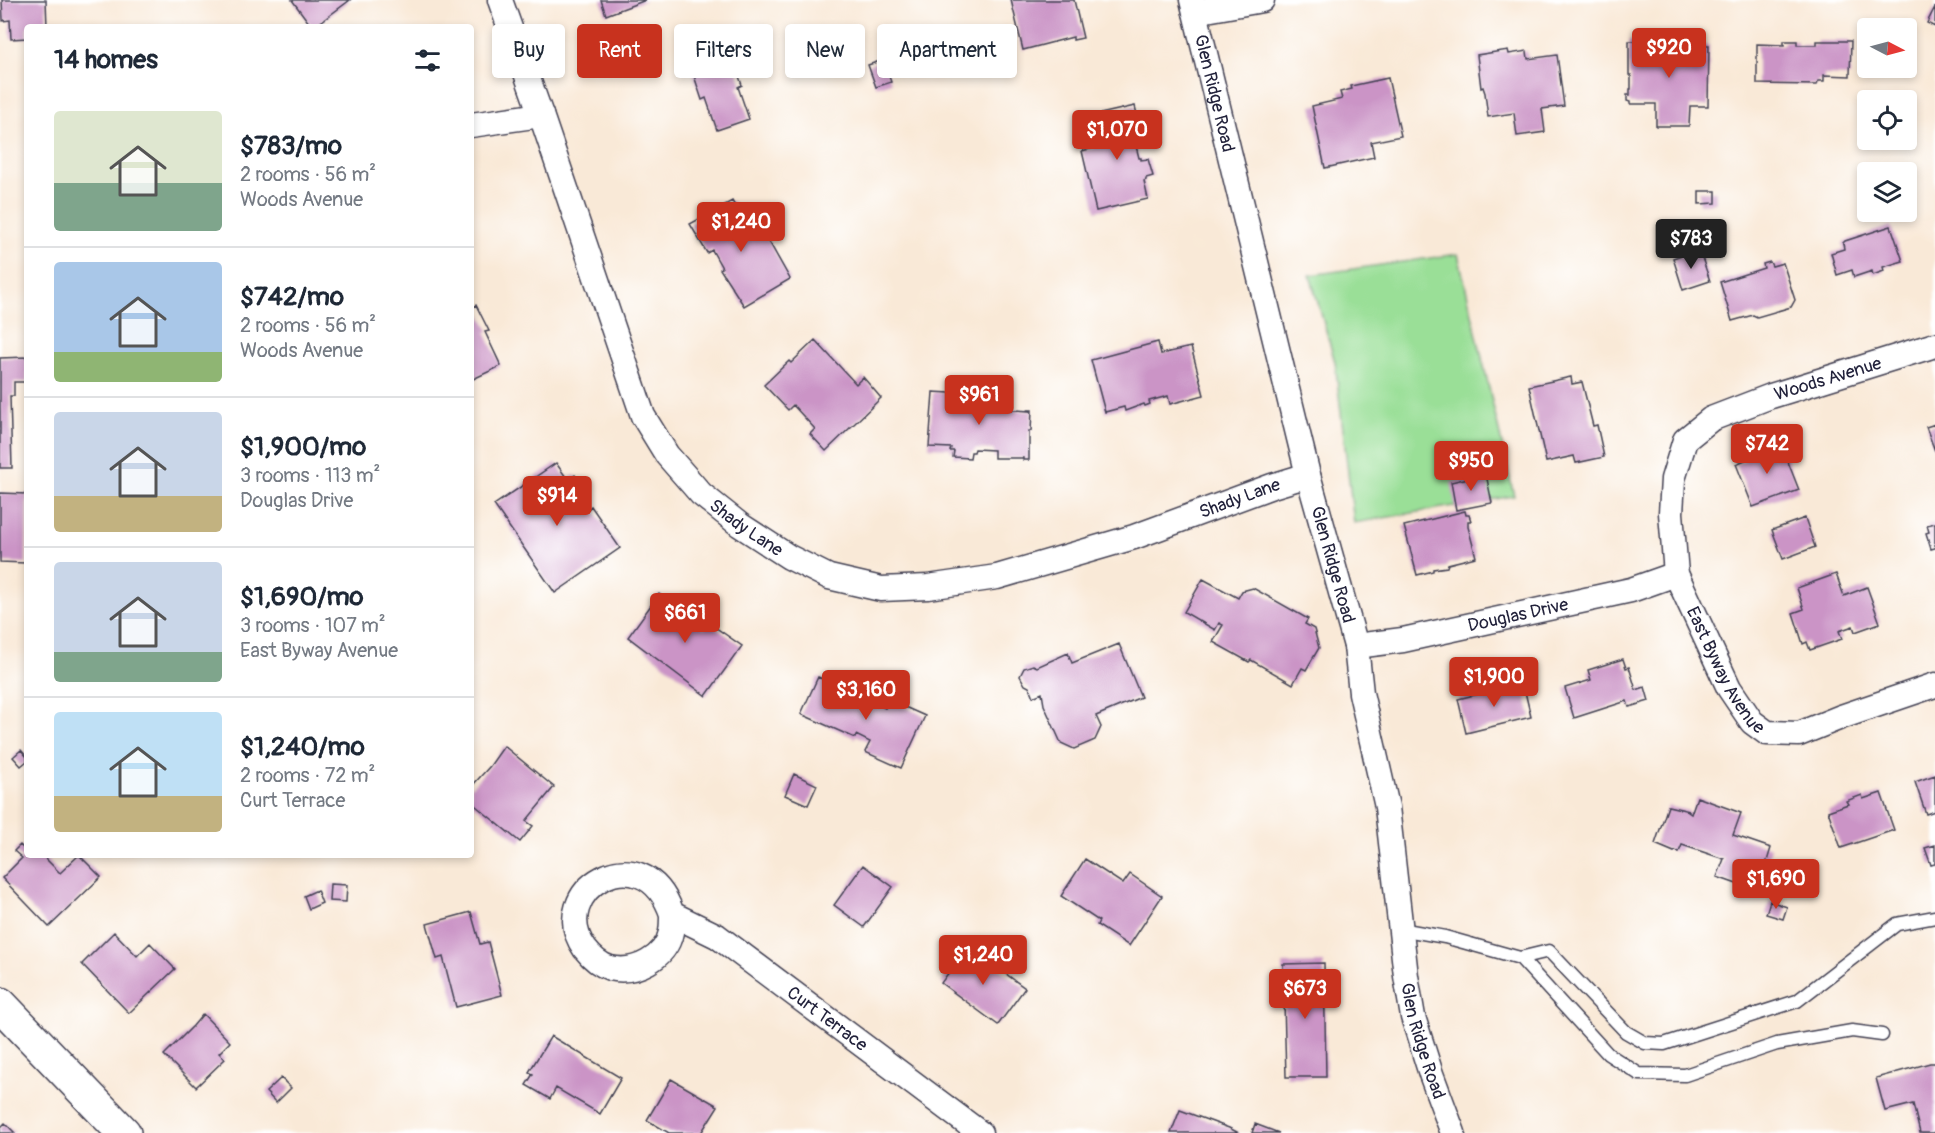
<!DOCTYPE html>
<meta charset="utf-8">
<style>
body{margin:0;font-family:Pangolin,sans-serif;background:#f2f2f3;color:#1f2937;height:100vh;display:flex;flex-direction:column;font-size:22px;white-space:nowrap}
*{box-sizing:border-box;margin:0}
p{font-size:20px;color:#747a83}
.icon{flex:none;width:33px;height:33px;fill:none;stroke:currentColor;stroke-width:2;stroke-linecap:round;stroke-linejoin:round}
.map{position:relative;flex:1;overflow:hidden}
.side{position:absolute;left:24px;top:24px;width:450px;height:834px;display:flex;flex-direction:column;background:#fff;border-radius:6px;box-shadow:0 3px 9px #0003}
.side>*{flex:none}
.top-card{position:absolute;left:492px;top:24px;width:570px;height:54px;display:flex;gap:12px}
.needle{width:39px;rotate:96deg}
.tools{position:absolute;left:1857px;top:18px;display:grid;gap:12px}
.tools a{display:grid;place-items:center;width:60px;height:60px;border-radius:6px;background:#fff;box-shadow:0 3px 9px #0003;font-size:30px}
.price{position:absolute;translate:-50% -51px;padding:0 14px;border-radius:6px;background:#c8321e;color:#fff;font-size:20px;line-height:39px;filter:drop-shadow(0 2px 3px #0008)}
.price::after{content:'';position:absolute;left:50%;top:36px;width:18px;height:14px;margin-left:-9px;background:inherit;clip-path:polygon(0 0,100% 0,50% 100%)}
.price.current{background:#222;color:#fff}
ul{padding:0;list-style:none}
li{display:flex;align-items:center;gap:18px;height:150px;padding:0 30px}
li+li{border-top:2px solid #e0e1e3}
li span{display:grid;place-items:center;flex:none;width:168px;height:120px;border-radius:6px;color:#555}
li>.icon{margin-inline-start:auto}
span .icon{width:72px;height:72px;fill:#fffc;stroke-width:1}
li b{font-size:26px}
h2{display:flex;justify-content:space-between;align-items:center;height:72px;padding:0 30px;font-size:26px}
.pill{padding:0 21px;border-radius:6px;background:#fff;box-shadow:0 3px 9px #0003;font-size:21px;line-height:54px}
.pill.current{background:#c8321e;color:#fff}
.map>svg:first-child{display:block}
.green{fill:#9adf97;stroke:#5e8069;stroke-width:1.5}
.building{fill:#cb94c6}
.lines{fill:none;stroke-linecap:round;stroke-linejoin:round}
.lane-casing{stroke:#424052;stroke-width:15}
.street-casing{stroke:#424052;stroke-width:27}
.secondary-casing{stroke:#424052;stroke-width:36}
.lane{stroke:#fff;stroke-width:12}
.street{stroke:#fff;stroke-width:24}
.secondary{stroke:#fff;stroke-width:33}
.labels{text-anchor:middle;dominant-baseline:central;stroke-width:4.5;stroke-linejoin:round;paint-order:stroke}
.street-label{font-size:18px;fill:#22223b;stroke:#fff}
</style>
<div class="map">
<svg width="1935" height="1133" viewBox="0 0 1935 1133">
<rect width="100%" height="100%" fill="#fff"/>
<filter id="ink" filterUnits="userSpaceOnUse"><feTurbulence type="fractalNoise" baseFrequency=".0167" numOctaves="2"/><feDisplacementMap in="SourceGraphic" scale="12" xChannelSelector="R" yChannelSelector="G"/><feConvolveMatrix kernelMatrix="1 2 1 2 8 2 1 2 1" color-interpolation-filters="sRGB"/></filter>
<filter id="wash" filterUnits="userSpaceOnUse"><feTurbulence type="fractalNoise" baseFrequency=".008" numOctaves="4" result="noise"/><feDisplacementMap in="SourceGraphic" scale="24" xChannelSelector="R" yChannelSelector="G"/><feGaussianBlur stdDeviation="1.35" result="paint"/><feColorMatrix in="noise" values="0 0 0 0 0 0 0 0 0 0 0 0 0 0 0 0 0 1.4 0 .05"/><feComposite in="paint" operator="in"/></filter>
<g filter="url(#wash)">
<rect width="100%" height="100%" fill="#f9e9d7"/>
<path class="green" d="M1458,254L1514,496L1354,523L1335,362L1310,275Z"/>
<g id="blocks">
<path class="building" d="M2,0H46L47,27H27V38L11,39L10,20L3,21Z
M292,0H350L314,27H312Z
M601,0H646L606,15Z
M1011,0H1074L1083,38L1073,40V37L1023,50Z
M1935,7V27L1927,23Z
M722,26L742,85L738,87L749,119L717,130L706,98L702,100L682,39Z
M1629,41H1661V45H1709L1708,106H1690L1689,126H1656V104H1630V102L1627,101V95H1630V89H1631V75H1629Z
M1784,41H1797V45H1817V41H1851L1850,76L1824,75V81H1818L1817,85L1757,84V44L1784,45Z
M1508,50L1509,54L1527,51L1528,59L1557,55L1564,106L1542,109L1545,132L1517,136L1514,113L1488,117L1485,93L1483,87L1481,88L1477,55Z
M923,53L928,72L912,76L907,57Z
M883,60L891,82L876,87L868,65Z
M1388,78L1401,136L1371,142L1374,157L1325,168L1312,106L1342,99L1340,92L1352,89L1351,86Z
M1135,106L1143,140L1135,142L1139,158H1141V160L1148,159L1153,176L1146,178V180L1144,181L1148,199L1096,211L1082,151L1094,148L1090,132L1104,128L1100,114Z
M1699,191H1716V203L1699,204Z
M732,201L748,228L758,222L790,279L744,306L720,269L722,268L712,250L707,253L690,224Z
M1891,226L1903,261L1883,267L1884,271L1873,275L1872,271L1854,277L1852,270L1837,275L1831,253L1844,249L1843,243L1845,241Z
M1699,249L1710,281L1683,290L1673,258Z
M1770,262L1772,266L1783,263L1795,300L1791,307L1757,317L1753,315L1732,321L1720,282L1764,268L1763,264Z
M476,305L489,331L485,332L501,366L471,380V308Z
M815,340L856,384L863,377L881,398L826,451L810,434L815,429L793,405L788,410L764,385L789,361L791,363Z
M1158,342L1161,354L1191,347L1204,395L1170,404L1168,396L1149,401L1150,404L1145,406L1144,404L1125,411L1124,407L1105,412L1091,360Z
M27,357V382H14V396H10L12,468H0V358Z
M1571,377L1572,384L1582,382L1593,426L1597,425L1604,457L1576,463L1574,456L1546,462L1529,386Z
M933,392L1001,396V409L1030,411L1029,410H1032L1031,431H1029V460H1023V458H994V450L975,449L974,452H971L970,458L953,457L954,451H950L951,448L929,447Z
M1935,424V451L1926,427Z
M1781,444L1799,490L1753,507L1736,464L1745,460V458L1748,457L1750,449L1757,447L1765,451Z
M556,463L568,480L575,475L586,492L580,497L588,509L591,506L620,548L555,593L494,505Z
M1486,474L1492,503L1456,510L1451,482Z
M0,493L27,494L26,563L0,562Z
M1465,511L1466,515H1469L1471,521H1468V527L1476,557L1448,564L1447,567L1433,569V571L1417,575L1404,526Z
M1805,518L1815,547L1783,559L1772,530Z
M1935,523V548L1931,549L1926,533L1929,532L1927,525Z
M1836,574L1844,596L1867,587L1880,623L1855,632L1853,626L1839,631L1842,639L1810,650L1807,642L1803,644L1793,613L1804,609L1797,588Z
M1203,579L1238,598L1242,591L1253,588L1308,619L1305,624L1314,629L1319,648L1306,670L1302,668L1293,684L1251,660L1249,662L1213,642L1223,625L1219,623L1215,630L1184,612Z
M659,594L675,607L677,605L694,617L692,620L704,629L709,623L742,646L706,696L628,637Z
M1119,644L1141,697L1096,716L1101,727L1095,740L1074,749L1061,743L1044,705L1042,693L1033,697L1029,687L1025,685L1020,676L1024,668L1033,665L1037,667L1068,653L1072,663Z
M1623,659L1626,668L1629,667L1636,690L1645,687L1649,701L1629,707L1627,701L1574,718L1565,688L1591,680L1588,670Z
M818,677L885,708L889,700L925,716L901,768L865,752L870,742L856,735L855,738L801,714Z
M1523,683L1531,717L1466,733L1458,699Z
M504,746L554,787L526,821L533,826L520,842L471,802V787L490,766Z
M21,750L27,757V761L21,766L13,757Z
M794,774L817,785L808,805L785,795Z
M1935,775V811L1926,814L1915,782Z
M1881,793L1894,830L1841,848L1828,811L1848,804L1846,801L1862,795L1863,799Z
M1697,797L1741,813L1733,835L1771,848L1761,881L1748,876L1745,887L1717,877L1724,859L1682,845L1679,852L1675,851L1674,852L1655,844L1668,806L1689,811L1688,812L1691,814Z
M20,845L27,852V855H42L60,873L79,855L101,877L49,927L2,878L22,858L14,851Z
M1935,845V864L1931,865L1925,848Z
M1085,859L1123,884L1130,874L1162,896L1129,946L1097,925L1099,921L1061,896Z
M863,865L893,887L864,927L834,905Z
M330,884L347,885L346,902L329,901Z
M317,890L322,903L309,909L304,896Z
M1770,901L1787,907L1783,919L1766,914Z
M471,912L480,944L488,942L502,995L456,1007L443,957L437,959L427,924Z
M114,932L137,956L150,943L175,969L129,1013L82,964Z
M968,946L1025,988L998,1025L941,983Z
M1324,963L1326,1077H1286L1283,964Z
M203,1014L230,1042L219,1053L225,1059L196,1087L164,1055L193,1026Z
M551,1036L621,1078L600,1114L556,1088L550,1099L526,1085L533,1074L529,1072Z
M1930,1063H1935V1133H1920L1913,1104L1885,1111L1876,1078Z
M281,1078L291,1088L276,1103L266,1092Z
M671,1079L718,1106L701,1133H669L647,1120Z
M1180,1110L1229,1128L1239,1133H1171Z
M5,1123L15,1133H0V1128Z
M1255,1124L1279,1133H1252Z"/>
</g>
</g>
<g filter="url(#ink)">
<use href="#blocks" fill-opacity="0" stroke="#424052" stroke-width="1.5"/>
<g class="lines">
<defs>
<path id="lane" d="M1400,929L1445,937L1520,958L1549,951L1626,1032L1645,1043L1664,1044L1797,1001L1897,924L1935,917
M1520,958L1608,1054L1639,1074L1685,1075L1777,1044L1852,1031L1882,1035"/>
<g id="street">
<path id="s1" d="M500,0L541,115L643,416L667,455L701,494L740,525L789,557L829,577L881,589L928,587L997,577L1134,537L1272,486L1308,475"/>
<path id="s2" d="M1192,0L1308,475L1356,646L1361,693L1387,807L1406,976L1413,1017L1431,1074L1453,1133"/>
<path d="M1195,12L1262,0"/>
<path d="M471,125L541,115"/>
<path id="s3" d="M1935,345L1771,396L1711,419L1685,440L1673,479L1671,513L1676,574L1729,688L1752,722L1767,733L1799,734L1841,717L1935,685"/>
<path id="s4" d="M1356,646L1403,640L1631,590L1676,574"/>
<path id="s5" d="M672,914C672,920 672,926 671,932C666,958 635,974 610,968C600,965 592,958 585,949C544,892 643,829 672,914L717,936L980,1133"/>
</g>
<path id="secondary" d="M0,1004L124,1133"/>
</defs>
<use href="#lane" class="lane-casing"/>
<use href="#street" class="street-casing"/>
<use href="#secondary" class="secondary-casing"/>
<use href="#lane" class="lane"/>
<use href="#street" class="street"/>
<use href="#secondary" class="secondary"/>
</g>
</g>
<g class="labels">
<g class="street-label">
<text stroke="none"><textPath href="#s2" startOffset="96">Glen Ridge Road</textPath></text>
<text transform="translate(1828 379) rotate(-17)">Woods Avenue</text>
<text stroke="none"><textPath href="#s1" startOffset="1116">Shady Lane</textPath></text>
<text stroke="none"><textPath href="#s1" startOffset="594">Shady Lane</textPath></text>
<text stroke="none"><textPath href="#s2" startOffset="582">Glen Ridge Road</textPath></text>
<text stroke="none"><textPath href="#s4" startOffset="165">Douglas Drive</textPath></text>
<text stroke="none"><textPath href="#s3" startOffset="514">East Byway Avenue</textPath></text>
<text stroke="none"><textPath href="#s5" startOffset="490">Curt Terrace</textPath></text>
<text stroke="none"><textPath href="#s2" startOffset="1068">Glen Ridge Road</textPath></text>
</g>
</g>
</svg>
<div class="tools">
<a><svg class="needle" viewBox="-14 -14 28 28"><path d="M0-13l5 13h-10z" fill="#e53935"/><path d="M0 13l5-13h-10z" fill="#747a83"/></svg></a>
<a><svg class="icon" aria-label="locate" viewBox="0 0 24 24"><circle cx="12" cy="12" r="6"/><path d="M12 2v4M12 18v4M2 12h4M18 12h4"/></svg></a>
<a><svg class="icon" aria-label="layers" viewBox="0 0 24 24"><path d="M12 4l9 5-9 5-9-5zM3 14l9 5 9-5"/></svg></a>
</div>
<b class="price" style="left:1669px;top:79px">$920</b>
<b class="price" style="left:1117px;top:161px">$1,070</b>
<b class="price" style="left:741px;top:253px">$1,240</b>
<b class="price current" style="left:1691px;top:270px">$783</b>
<b class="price" style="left:979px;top:426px">$961</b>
<b class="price" style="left:1767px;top:475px">$742</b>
<b class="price" style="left:1471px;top:492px">$950</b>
<b class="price" style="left:557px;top:527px">$914</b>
<b class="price" style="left:685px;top:644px">$661</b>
<b class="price" style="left:1494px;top:708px">$1,900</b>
<b class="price" style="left:866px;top:721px">$3,160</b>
<b class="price" style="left:1776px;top:910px">$1,690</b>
<b class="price" style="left:983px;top:986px">$1,240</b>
<b class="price" style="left:1305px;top:1020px">$673</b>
<div class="top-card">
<a class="pill">Buy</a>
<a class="pill current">Rent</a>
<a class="pill">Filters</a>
<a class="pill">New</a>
<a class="pill">Apartment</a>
</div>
<section class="side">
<h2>14 homes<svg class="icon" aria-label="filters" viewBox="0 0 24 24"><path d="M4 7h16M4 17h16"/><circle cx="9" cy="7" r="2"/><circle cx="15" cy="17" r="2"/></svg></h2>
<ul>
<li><span style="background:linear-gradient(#dfe7d0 60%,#7fa58c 0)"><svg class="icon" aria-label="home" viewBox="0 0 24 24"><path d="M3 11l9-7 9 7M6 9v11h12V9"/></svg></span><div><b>$783/mo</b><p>2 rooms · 56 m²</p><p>Woods Avenue</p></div></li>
<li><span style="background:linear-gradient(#a9c7e8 75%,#8fb573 0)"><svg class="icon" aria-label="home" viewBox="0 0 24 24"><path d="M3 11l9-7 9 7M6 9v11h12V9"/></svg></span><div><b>$742/mo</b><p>2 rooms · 56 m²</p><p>Woods Avenue</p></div></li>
<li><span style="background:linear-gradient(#c9d6e8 70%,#c2b280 0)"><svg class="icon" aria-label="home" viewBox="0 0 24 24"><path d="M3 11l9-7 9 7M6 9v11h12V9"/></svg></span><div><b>$1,900/mo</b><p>3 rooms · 113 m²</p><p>Douglas Drive</p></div></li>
<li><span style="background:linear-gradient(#c9d6e8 75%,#7fa58c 0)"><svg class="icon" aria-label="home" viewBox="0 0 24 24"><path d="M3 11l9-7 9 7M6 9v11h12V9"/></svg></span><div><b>$1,690/mo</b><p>3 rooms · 107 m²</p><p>East Byway Avenue</p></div></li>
<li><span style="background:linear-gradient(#bfe0f5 70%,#c2b280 0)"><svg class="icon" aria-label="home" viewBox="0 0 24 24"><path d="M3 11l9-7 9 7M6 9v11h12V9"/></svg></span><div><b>$1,240/mo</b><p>2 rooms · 72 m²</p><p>Curt Terrace</p></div></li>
</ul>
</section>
</div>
